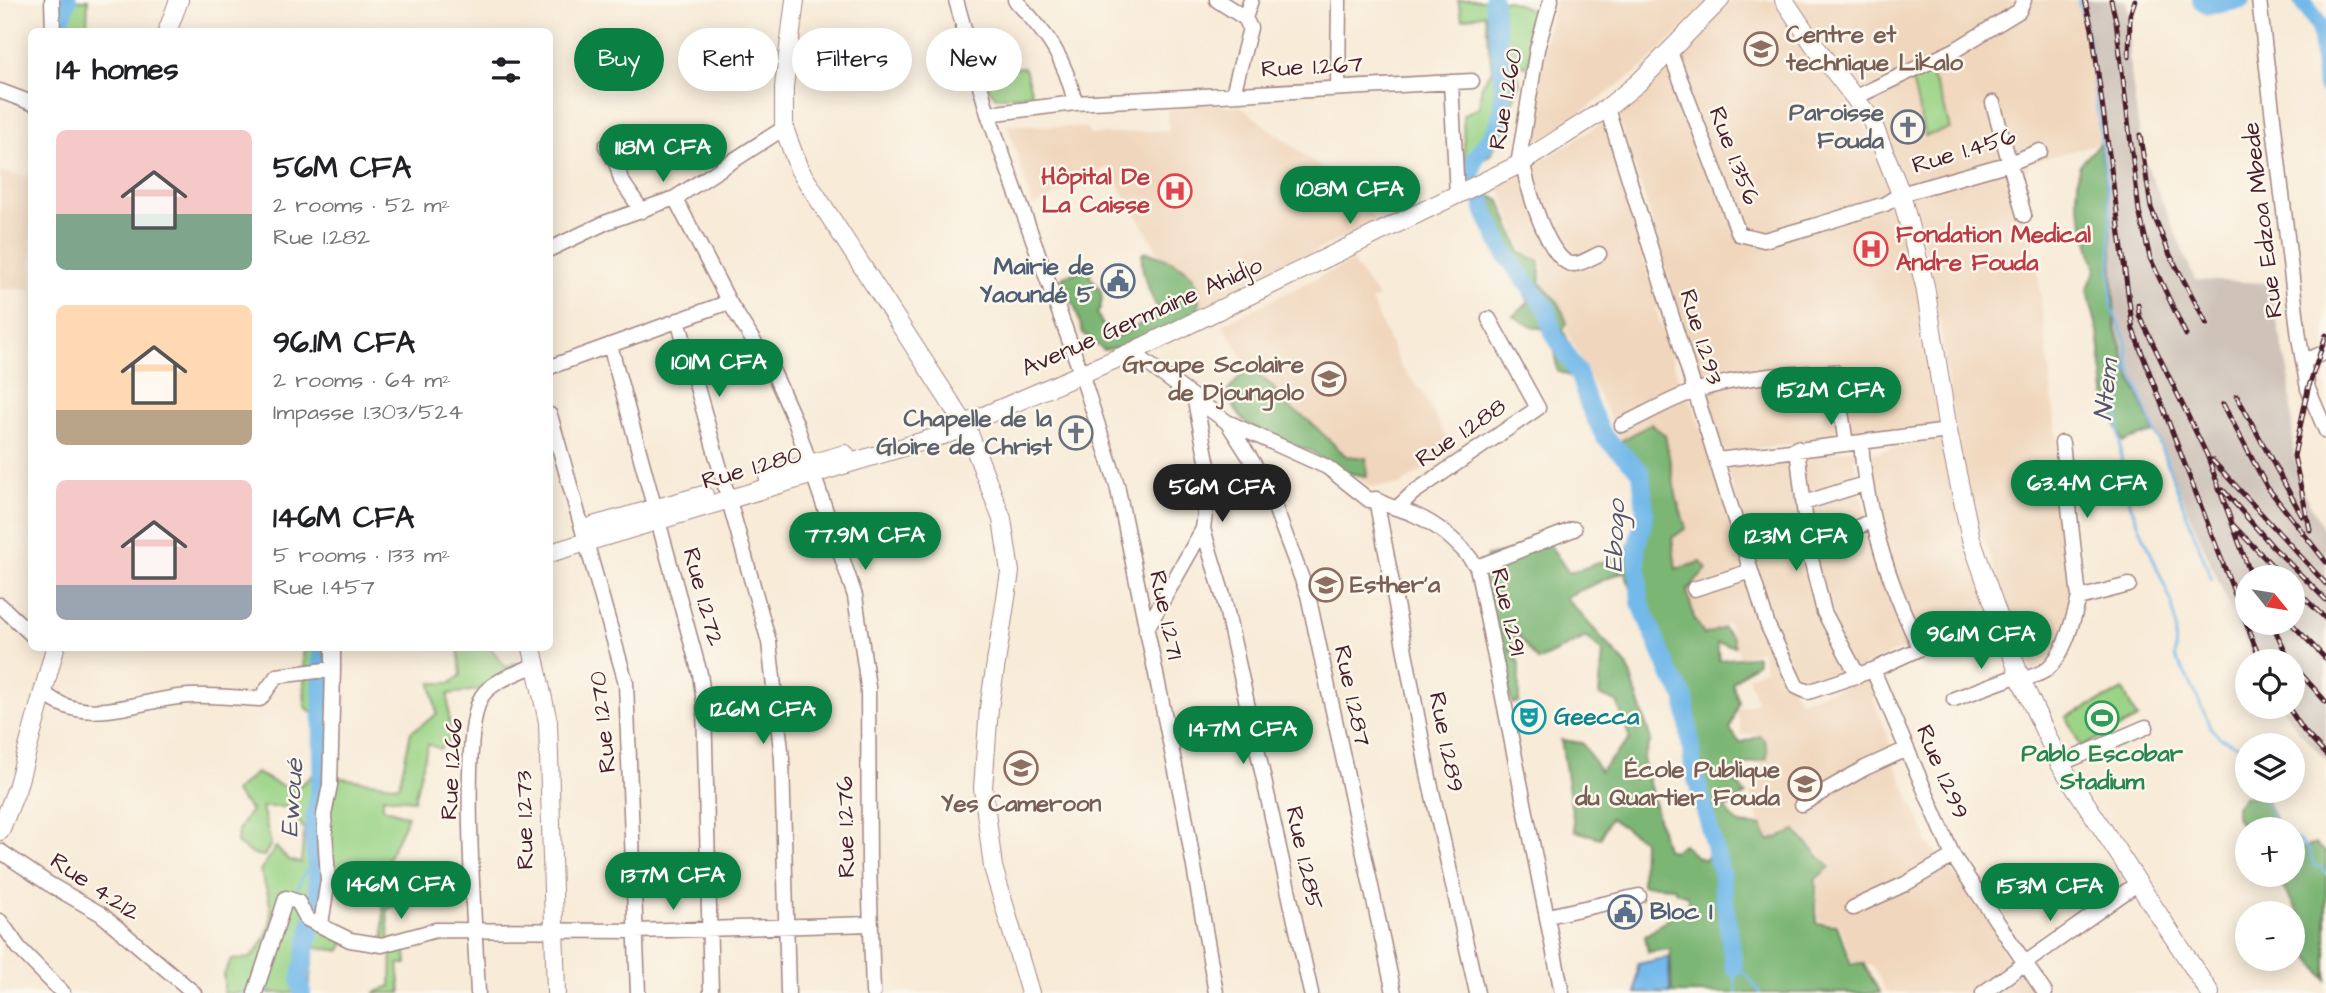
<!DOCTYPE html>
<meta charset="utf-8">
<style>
body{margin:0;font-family:"Architects Daughter",sans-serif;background:#f2f2f2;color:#202124;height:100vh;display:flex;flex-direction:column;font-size:26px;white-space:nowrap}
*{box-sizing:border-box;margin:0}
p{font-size:23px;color:#757577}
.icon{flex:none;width:38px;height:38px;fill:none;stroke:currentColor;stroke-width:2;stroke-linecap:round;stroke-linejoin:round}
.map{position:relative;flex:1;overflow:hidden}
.sheet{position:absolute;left:28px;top:28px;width:525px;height:623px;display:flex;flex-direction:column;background:#fff;border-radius:10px;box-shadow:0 4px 18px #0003}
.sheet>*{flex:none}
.banner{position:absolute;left:574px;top:28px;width:665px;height:63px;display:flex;gap:14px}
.needle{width:46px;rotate:120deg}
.controls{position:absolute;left:2235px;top:565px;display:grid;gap:14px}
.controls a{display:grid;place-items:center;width:70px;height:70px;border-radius:50%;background:#fff;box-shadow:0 4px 18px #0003;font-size:35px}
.price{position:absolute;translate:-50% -60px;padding:0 16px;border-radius:24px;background:#0b8043;color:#fff;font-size:23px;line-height:46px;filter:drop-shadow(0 2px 4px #0008)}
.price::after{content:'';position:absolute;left:50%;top:42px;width:21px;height:16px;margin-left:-10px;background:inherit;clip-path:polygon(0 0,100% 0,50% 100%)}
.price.selected{background:#222;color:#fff}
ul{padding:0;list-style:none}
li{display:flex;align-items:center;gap:21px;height:175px;padding:0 28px}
li span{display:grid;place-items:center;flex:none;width:196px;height:140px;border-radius:10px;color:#555}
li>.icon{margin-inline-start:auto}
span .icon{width:84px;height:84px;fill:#fffc;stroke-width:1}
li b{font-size:30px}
h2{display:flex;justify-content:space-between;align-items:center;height:84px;padding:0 28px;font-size:30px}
.chip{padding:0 24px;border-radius:32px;background:#fff;box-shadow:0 4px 18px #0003;font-size:24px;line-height:63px}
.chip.selected{background:#0b8043;color:#fff}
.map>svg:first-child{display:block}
.built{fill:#f0d6bc}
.industrial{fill:#cec2b9;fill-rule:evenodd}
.green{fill:#9bd487;stroke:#727a59;stroke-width:2}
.forest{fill:#7cb674;stroke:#636a50;stroke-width:2;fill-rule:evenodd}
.water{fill:#73b9ea;stroke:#5e6c8a;stroke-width:2}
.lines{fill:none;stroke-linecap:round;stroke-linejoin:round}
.stream{stroke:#73b9ea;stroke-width:2.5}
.river{stroke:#73b9ea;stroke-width:18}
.minor-casing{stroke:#a18582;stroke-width:17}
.major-casing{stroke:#a18582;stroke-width:20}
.minor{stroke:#fff;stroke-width:14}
.major{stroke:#fff;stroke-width:18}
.rail-casing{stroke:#4a1f2b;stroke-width:5}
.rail{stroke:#fbf7ec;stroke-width:2.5;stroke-dasharray:8;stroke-linecap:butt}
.labels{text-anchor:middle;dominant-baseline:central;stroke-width:5;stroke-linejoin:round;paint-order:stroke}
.education-label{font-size:24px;font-weight:bold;fill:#785e54;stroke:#fbf7ec;text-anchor:start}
.street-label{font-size:24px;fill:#4a1f2b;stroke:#fbf7ec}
.worship-label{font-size:24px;font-weight:bold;fill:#5b616d;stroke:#fbf7ec;text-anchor:end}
.health-label{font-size:24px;font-weight:bold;fill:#be3a42;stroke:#fbf7ec;text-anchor:end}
.service-label{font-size:24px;font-weight:bold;fill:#4e5e75;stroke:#fbf7ec;text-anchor:end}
.culture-label{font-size:24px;font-weight:bold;fill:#0d838f;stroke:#fbf7ec;text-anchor:start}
.leisure-label{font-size:24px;font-weight:bold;fill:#27864d;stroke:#fbf7ec}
.water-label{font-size:26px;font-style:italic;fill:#58556e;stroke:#fbf7ec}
</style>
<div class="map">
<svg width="2326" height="993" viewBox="0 0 2326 993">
<rect width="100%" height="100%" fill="#fbf7ec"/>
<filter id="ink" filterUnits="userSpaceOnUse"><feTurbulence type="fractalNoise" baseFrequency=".0143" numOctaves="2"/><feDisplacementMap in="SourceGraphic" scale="14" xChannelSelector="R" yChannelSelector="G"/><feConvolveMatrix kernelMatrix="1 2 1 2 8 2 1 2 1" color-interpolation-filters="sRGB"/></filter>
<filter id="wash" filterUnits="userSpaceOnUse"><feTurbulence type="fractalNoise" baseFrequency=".00686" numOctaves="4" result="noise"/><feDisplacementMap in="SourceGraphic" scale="28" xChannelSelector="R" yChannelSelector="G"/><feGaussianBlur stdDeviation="1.57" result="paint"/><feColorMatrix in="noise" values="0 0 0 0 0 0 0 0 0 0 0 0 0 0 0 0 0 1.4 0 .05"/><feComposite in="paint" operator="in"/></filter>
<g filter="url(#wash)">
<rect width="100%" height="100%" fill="#f8ebd8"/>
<path class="built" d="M1556,0H1711L1645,66L1547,137L1533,142L1530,121L1532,87Z
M1733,0H1774L1796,38L1848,98L1864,124L1897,203L1918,287L1940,425L1725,452L1711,424L1648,207L1623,134L1619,111Z
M1794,0H2077L2089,41L2100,143L2031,162L2021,178L2038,274L2076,600L2053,658L2032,672L1975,516L1958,449L1933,279L1910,195Z
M1202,104L1241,107L1332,176L1371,213L1375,221L1195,313L1108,167L1033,207L1007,124L1086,128L1090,135L1169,130L1167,110Z
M1601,124L1611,137L1617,173L1656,299H1659L1661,306L1655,308L1683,391L1690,397L1785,675L1799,699L1804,700L1869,677L1878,696L1873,698L1892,748V757L1926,835V841L1964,885L1993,927L2002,943L2000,947L2014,967L2021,963L2041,993H1887L1873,967L1852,960L1840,923L1818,920V881L1832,866L1797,829L1770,839L1761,825L1750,795L1757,780L1762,757L1757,734L1742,735L1737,709L1757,702L1748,677L1765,668L1761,650L1740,656L1728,623L1704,635L1665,539L1677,506L1625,448L1543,283L1544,261L1524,251L1499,187Z
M0,172L31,177V289H0Z
M1352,261L1378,298L1371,301L1401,367L1421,390L1453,450L1400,485L1370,487L1301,430L1235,369L1243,357L1223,324Z
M1941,438L1961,524L1988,607L1921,641L1896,585L1867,478L1872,453Z
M1852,449L1857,450L1858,456L1854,457L1856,480L1887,592L1912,645L1867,664L1862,673L1808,686L1806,681L1800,683L1789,664L1750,554L1744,522L1726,467Z"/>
<path class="industrial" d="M2077,0H2125L2130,15L2129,57L2142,154L2195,280L2268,283L2289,375L2294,456L2303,492L2326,533V760L2296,728L2282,707H2292V662L2253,661L2129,374L2115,328L2110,211L2089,41ZM2247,578H2292V623H2247Z"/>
<path class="green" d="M57,0H88L87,26L83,31L55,32Z
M1458,0H1507L1540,13L1528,66L1515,64L1520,83L1492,153L1465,173L1463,115L1479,107L1482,85L1492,70L1485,14L1462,19Z
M1021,67L1025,69L1032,94L996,97L988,87L992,73Z
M1928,69L1942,99L1950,129L1925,136L1911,76Z
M303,648H330L334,777L399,786L411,732L437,714L431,683H451L461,675L458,648H491L506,668L514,663L521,665L478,690L448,694L450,739L440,749L428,744L414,800L383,797V808L408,816L387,861V886L398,889L400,904L387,909L389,938L405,942L407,964H398L401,993H374L391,986L392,946H384L383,896H358L360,875L327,873L317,927L345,941L340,951L314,947L308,993H224V974L231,960L251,958C278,927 274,908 260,871L276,847L288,860L301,863L304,829L289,807H262L271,844L264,856L252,854L237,843L238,830L251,810L234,792L256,773C290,789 290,798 319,769L316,716L305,706Z
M2123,690L2137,719L2081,747L2066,717Z"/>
<path class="forest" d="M2100,143L2110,211L2115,328L2129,374L2154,432L2123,442L2106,401L2098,331L2087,290L2096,270L2077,200L2079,166Z
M1489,195L1500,201L1521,253L1540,261V283L1559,303L1567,323L1563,330L1609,432L1619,442L1651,424L1665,435L1677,500L1686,528L1672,538L1676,569L1701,562L1707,569L1687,591L1694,617L1704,635L1723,628L1732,637L1735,646L1717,643L1719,660L1757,656V662L1732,683L1739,702L1730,729L1740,743L1760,736C1768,741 1768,751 1767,759L1742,765L1735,781L1746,794L1726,809C1735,826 1743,826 1761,825L1769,841L1795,831L1830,867L1816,879V923L1837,925L1851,964L1863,963L1880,993H1672L1670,949L1648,952L1645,936L1674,915L1685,913L1689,907L1688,896L1676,892L1674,887L1642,885L1643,840L1610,818L1601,838L1575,831L1561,740L1582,743L1600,771L1630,739L1617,702L1599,695L1603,652L1586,637L1538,661L1518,635L1510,648L1519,663V702L1512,704L1482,586L1487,556L1549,544L1569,573L1625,554L1637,528L1638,473L1603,444L1591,427L1575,378L1557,371L1554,343L1542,328H1534L1513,316L1529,302L1503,249L1485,222ZM1624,571L1679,697L1687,769L1712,854L1704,860L1695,856L1683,844L1673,851L1666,849L1643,759L1651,740L1628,667L1565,597Z
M1147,252C1186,266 1205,272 1197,318L1130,346L1103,350L1083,333L1075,307L1062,284L1063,276L1088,269L1091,272L1089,276C1102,287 1106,299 1097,314L1109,337L1122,335L1159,312C1151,295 1140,274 1142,254Z
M1246,369L1255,372L1272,386L1285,405L1307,419L1346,456L1366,458L1367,476L1340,472L1311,451L1295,447L1250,425L1243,420L1225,395Z
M2264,795L2279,829L2247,830V837L2236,816V806L2244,797Z
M2316,844L2326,853V980L2306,952L2300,915L2275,875H2292L2293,846L2300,849Z"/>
<path class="water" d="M1669,957L1670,993H1636L1638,964Z"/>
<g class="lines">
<path class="stream" d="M2078,0L2088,38L2110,211L2111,307L2126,341L2129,364L2121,384L2118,423L2123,478L2130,504L2172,603L2176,629L2175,657L2190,682L2211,728L2219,737L2247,751
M2320,27L2326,24
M2129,365L2212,580
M2262,791L2276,826L2282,830
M2292,835L2309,850L2314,866L2321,867L2326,874
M294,896L304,873L314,864
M243,993L252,982
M267,993L284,925
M1736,993L1734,968L1748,976L1760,993"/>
<path class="river" d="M2201,0L2209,6L2242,0
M2302,0L2320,27L2326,86
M57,32L68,0
M1472,172C1473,150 1490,144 1498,125C1509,95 1497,32 1493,0
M1482,197L1485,212L1506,255L1547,309L1553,333L1578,373L1589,406L1605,438L1641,472L1645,513L1636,549L1640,602L1670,674L1685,698L1693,767L1721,872L1734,968
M302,993L300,981L318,893L313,829L322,768L321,648"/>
</g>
</g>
<g filter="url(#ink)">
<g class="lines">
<defs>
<path id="minor" d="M52,0L53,32
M956,0L988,114L1081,373L1117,485L1184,810L1216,993
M1015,0C1047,34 1065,57 1075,103
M1217,0L1245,18L1250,28L1233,94
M2259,0L2299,338L2308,389L2326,431
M1245,18L1251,0
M1670,52L1739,234L1764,240L1814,226L1885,204L1901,194L2010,163L2040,151
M1451,82L1457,195
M1338,87L1339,0
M0,91L32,103
M1856,97L1955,50L2019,11L2024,0
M1993,103L2024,215
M1607,108L1768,626L1797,687L1808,692L1873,670L1995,614
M988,114L1075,103L1472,81
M606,146L617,165L621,180L642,211
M1523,162C1525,181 1549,266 1574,264C1582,264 1592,257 1599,254
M1518,165L1537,49L1551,0
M675,198L729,302L774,374L795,421L855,596L868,687L869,866L873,993
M550,249L607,222L675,198L784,128
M678,320L769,642L782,759L788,993
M610,345L700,674L704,703L711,993
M1132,352L1227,422L1327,467L1369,500L1376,499C1388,508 1400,508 1413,514C1439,525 1461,545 1477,567L1562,993
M2304,361L2326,352
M550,367L729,302
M550,415L626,683L638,993
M1227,422L1265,481L1308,595L1394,993
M1622,425C1646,414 1670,399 1695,391C1740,376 1788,374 1835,372L1846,444
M1861,442C1866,515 1888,582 1920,648
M2062,443L2079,598
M1797,448L1809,550L1824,612L1858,676
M1718,460L1948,431
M1376,499L1429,778L1477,993
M1804,503L1864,484
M1397,508L1413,493L1538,408L1489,319
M1203,529L1224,599L1311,993
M1809,550L1873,520
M1477,567L1574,529
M1694,589L1751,571
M0,605L32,635
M1146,630L1203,529L1210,475L1195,401
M1873,670L1953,856L2045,993
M2021,680C2029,677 2040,675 2047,669C2065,655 2073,619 2079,598L2129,585
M44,693C87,730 140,698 190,696C213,695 237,698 260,699L277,676L333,669V648
M1954,699L2019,675
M2060,764L2146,727
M1802,804L1865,768L1907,749
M0,851L49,884L101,914L194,993
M1853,908L1905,884L1953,856
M1548,916L1639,896
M0,921L19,948L63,993
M321,924L328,880L324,815L330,785L333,669
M255,993L286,898L298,902L307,919L350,940L382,945L436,930L635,931L871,924
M478,993C476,940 458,733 482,696C493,680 521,672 537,664
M1983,993L2138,883"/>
<path id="major" d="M795,0L784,87V128L799,169L967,428L1002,519L1010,572L989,708L983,788L993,867L1030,993
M1784,0L1814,45L1871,119L1901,194L1925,286L1948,431L1971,539L2021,680L2060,764L2210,993
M167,32L179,0
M965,424L1132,352L1518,165L1607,108L1638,83L1720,0
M768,476L845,454
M593,526L704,495
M550,553L967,428
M532,648L548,722L556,993
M0,831L17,788L55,648"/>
</defs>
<use href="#minor" class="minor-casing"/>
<use href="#major" class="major-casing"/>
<use href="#minor" class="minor"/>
<use href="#major" class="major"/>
<defs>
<path id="rail" d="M2085,0L2092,29L2133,330L2261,662
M2111,0L2116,21L2139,211L2150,258L2186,335
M2129,57L2130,15L2135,0
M2140,135L2151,208L2169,253L2207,324
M2138,305L2139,315L2207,455L2252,578
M2237,396L2302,516
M2223,404L2267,487L2326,562
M2212,460L2326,584
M2223,490L2273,547L2326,600
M2233,525L2284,578
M2310,530L2294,456L2308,389L2326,335
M2292,586L2326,619
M2272,623L2290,662
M2291,623L2326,659
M2292,664L2326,702
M2288,707L2304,731L2326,755"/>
</defs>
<use href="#rail" class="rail-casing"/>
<use href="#rail" class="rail"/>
</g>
</g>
<defs>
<symbol id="school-ring" viewBox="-11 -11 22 22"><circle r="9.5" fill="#fbf7ec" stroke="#8d6e63" stroke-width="1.5"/><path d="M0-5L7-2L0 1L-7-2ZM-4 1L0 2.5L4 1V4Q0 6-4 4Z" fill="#8d6e63"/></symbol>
<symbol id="church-ring" viewBox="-11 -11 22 22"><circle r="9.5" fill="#fbf7ec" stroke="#6b7280" stroke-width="1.5"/><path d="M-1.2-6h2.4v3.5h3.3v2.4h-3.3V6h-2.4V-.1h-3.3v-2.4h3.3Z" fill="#6b7280"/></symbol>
<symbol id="hospital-ring" viewBox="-11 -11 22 22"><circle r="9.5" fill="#fbf7ec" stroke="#e0444e" stroke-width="1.5"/><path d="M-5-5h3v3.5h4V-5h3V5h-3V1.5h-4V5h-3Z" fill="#e0444e"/></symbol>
<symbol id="civic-ring" viewBox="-11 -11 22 22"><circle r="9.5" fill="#fbf7ec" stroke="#5c6f8a" stroke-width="1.5"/><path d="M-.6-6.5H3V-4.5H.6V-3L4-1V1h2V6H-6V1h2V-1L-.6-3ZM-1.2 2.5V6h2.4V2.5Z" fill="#5c6f8a"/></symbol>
<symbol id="university-ring" viewBox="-11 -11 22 22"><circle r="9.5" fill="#fbf7ec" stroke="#8d6e63" stroke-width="1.5"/><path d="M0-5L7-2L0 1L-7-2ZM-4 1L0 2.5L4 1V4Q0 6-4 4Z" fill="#8d6e63"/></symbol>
<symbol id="theatre-ring" viewBox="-11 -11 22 22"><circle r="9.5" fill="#fbf7ec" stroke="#0f9aa8" stroke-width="1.5"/><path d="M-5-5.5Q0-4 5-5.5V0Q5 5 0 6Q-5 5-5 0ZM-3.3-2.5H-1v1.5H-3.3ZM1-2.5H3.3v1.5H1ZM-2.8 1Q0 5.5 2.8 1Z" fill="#0f9aa8"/></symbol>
<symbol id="stadium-ring" viewBox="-11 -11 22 22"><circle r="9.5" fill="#fbf7ec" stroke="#2e9e5b" stroke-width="1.5"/><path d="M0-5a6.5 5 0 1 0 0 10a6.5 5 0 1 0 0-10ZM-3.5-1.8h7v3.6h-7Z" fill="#2e9e5b"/></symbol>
</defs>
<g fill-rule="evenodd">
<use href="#school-ring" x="1742" y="30" width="38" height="38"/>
<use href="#church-ring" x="1889" y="108" width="38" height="38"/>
<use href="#hospital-ring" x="1156" y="172" width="38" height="38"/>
<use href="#hospital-ring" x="1852" y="230" width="38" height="38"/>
<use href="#civic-ring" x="1099" y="262" width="38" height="38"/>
<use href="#school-ring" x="1310" y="360" width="38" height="38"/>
<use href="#church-ring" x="1057" y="414" width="38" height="38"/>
<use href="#university-ring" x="1307" y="566" width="38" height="38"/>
<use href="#theatre-ring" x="1510" y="698" width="38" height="38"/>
<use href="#stadium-ring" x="2083" y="699" width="38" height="38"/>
<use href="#university-ring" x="1002" y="749" width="38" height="38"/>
<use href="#school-ring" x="1786" y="765" width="38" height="38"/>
<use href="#civic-ring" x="1606" y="893" width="38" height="38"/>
</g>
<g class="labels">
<g class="education-label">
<text x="1786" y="35">Centre et<tspan x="1786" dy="28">technique Likalo</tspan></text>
<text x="1304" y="365" text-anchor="end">Groupe Scolaire<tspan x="1304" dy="28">de Djoungolo</tspan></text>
<text x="1350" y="585">Esther'a</text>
<text x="1780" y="770" text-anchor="end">École Publique<tspan x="1780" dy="28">du Quartier Fouda</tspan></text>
<text x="1021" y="804" text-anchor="middle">Yes Cameroon</text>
</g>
<g class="street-label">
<text transform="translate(1312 67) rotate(-3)">Rue 1.267</text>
<text transform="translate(1506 99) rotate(-80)">Rue 1.260</text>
<text transform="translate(1964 151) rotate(-17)">Rue 1.456</text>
<text transform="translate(1734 156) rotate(69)">Rue 1.356</text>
<text transform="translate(2263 220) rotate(-97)">Rue Edzoa Mbede</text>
<text transform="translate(1142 317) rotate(-24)">Avenue Germaine Ahidjo</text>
<text transform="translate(1701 337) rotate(73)">Rue 1.293</text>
<text transform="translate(1461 433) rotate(-34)">Rue 1.288</text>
<text transform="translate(752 468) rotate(-16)">Rue 1.280</text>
<text transform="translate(703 597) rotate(75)">Rue 1.272</text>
<text transform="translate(1508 612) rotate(77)">Rue 1.291</text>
<text transform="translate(1166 615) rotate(78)">Rue 1.271</text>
<text transform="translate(1352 696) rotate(78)">Rue 1.287</text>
<text transform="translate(603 722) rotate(-96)">Rue 1.270</text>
<text transform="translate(1446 742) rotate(79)">Rue 1.289</text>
<text transform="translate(452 769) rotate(-87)">Rue 1.266</text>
<text transform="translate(1942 772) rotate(67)">Rue 1.299</text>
<text transform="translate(525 820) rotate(-91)">Rue 1.273</text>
<text transform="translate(846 827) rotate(-91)">Rue 1.276</text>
<text transform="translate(1304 858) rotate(78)">Rue 1.285</text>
<text transform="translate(95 887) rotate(34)">Rue 4.212</text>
</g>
<g class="worship-label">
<text x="1884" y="113">Paroisse<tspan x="1884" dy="28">Fouda</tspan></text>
<text x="1052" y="419">Chapelle de la<tspan x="1052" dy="28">Gloire de Christ</tspan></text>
</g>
<g class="health-label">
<text x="1150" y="177">Hôpital De<tspan x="1150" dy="28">La Caisse</tspan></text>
<text x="1896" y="235" text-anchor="start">Fondation Medical<tspan x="1896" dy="28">Andre Fouda</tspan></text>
</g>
<g class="service-label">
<text x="1094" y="267">Mairie de<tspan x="1094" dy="28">Yaoundé 5</tspan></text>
<text x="1650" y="912" text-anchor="start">Bloc I</text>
</g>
<g class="culture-label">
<text x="1554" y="717">Geecca</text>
</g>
<g class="leisure-label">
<text x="2102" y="754">Pablo Escobar<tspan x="2102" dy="28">Stadium</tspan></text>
</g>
<g class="water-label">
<text transform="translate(2106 390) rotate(-84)">Ntem</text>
<text transform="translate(1615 536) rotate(-88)">Ebogo</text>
<text transform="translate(292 798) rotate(-86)">Ewoué</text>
</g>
</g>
</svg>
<div class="controls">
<a><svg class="needle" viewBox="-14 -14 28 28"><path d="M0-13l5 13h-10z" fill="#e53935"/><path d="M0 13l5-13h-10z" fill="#757577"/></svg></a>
<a><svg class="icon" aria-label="locate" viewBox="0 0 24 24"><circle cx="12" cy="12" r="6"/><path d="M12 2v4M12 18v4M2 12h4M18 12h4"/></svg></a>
<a><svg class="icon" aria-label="layers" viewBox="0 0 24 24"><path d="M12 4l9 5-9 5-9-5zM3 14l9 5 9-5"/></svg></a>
<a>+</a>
<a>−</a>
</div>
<b class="price" style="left:663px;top:184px">118M CFA</b>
<b class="price" style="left:1350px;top:226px">108M CFA</b>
<b class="price" style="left:719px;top:399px">101M CFA</b>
<b class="price" style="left:1831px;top:427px">152M CFA</b>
<b class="price" style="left:2087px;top:520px">63.4M CFA</b>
<b class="price selected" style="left:1222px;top:524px">56M CFA</b>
<b class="price" style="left:865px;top:572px">77.9M CFA</b>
<b class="price" style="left:1796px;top:573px">123M CFA</b>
<b class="price" style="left:1981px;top:671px">96.1M CFA</b>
<b class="price" style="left:763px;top:746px">126M CFA</b>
<b class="price" style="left:1243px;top:766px">147M CFA</b>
<b class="price" style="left:673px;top:912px">137M CFA</b>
<b class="price" style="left:401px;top:921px">146M CFA</b>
<b class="price" style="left:2050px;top:923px">153M CFA</b>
<div class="banner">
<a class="chip selected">Buy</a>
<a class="chip">Rent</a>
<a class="chip">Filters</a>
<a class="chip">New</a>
</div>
<section class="sheet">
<h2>14 homes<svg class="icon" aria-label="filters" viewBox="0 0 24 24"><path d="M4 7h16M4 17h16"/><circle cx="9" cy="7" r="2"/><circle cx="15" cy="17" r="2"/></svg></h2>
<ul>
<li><span style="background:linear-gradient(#f6c9c9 60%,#7fa58c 0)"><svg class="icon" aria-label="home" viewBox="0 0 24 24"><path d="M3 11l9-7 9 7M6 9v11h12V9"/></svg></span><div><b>56M CFA</b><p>2 rooms · 52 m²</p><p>Rue 1.282</p></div></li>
<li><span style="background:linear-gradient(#ffd9b3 75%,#b9a48a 0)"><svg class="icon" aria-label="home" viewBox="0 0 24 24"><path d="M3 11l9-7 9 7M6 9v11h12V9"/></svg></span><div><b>96.1M CFA</b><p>2 rooms · 64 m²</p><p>Impasse 1.303/524</p></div></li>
<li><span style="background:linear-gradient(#f6c9c9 75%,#9aa5b1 0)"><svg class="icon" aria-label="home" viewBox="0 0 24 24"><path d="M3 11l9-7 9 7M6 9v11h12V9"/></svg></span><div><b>146M CFA</b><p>5 rooms · 133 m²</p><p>Rue 1.457</p></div></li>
</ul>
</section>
</div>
